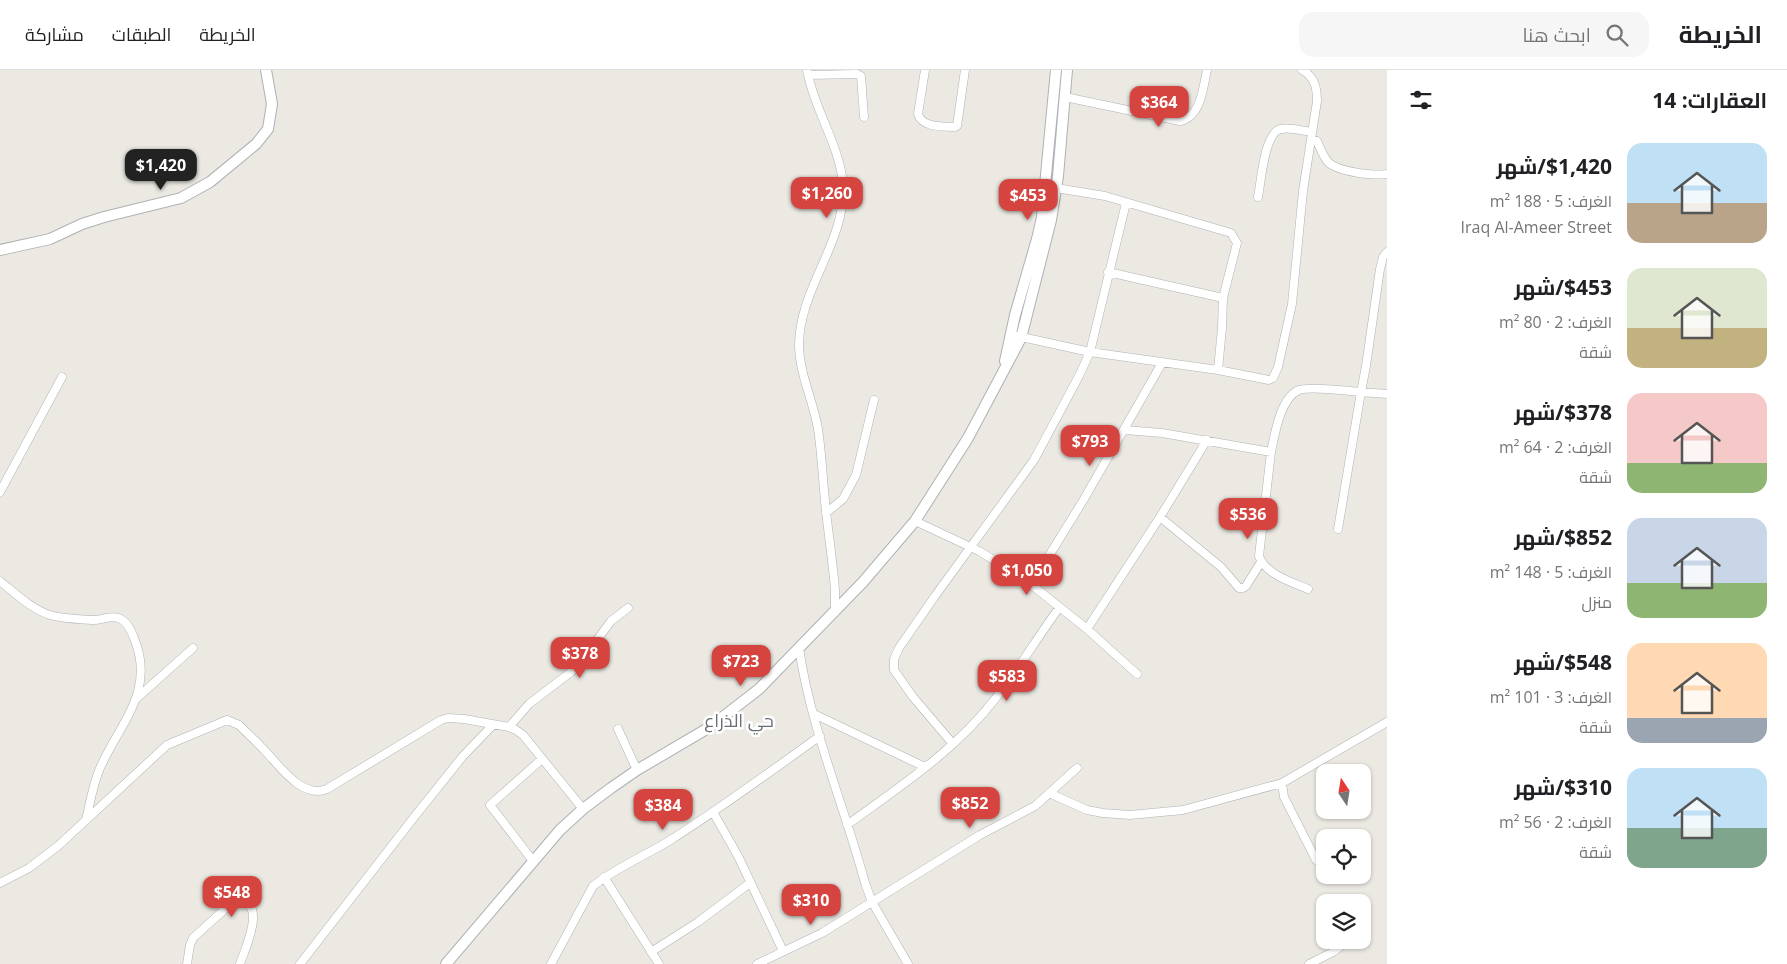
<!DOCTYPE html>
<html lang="ar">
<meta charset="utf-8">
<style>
body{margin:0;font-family:"Open Sans",Cairo,sans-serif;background:#f6f6f6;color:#202124;direction:rtl;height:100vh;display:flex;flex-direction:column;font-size:19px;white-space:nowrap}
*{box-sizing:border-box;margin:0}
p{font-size:16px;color:#757577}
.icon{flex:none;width:28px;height:28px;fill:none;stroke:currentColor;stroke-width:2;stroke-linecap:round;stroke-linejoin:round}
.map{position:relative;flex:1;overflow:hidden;direction:ltr}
.side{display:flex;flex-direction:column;background:#fff;width:400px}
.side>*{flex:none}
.needle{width:32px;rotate:348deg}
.buttons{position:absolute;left:1316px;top:694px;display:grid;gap:10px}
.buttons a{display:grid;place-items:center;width:55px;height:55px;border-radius:10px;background:#fff;box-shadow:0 1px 4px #0004;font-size:25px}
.price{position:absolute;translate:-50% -42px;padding:0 11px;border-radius:10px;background:#d5443e;color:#fff;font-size:16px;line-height:32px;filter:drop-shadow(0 1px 2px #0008)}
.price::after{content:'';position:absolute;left:50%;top:30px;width:15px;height:11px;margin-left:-8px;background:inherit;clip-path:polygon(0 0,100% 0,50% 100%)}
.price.active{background:#222;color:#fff}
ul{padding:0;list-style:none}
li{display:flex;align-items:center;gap:15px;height:125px;padding:0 20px}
li span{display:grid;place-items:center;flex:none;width:140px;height:100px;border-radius:15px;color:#555}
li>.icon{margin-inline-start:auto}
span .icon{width:60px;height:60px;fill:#fffc;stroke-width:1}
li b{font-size:21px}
h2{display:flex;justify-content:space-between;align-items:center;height:60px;padding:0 20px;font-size:21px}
header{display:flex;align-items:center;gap:30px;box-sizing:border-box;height:70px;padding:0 25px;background:#fff;border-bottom:1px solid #e0e0e0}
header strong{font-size:24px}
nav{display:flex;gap:28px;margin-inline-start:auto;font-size:18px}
.search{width:350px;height:45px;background:#f6f6f6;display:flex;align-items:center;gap:12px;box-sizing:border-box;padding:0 18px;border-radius:15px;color:#757577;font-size:19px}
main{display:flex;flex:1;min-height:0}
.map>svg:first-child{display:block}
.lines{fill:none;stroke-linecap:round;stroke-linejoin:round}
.street-casing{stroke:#afb2b6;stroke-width:9}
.secondary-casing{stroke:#aeb1b5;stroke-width:12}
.street{stroke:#fff;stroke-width:8}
.secondary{stroke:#fff;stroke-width:10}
.labels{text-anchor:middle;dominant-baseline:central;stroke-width:5;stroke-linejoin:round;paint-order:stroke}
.neighbourhood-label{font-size:18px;fill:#6b6f73;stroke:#fff}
</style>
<header>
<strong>الخريطة</strong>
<div class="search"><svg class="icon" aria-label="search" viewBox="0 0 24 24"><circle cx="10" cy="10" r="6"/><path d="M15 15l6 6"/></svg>ابحث هنا</div>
<nav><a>الخريطة</a><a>الطبقات</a><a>مشاركة</a></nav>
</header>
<main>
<section class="side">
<h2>العقارات: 14<svg class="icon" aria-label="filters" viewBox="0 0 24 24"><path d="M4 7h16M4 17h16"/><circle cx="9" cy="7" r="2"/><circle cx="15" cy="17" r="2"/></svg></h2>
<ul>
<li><span style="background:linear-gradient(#bfe0f5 60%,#b9a48a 0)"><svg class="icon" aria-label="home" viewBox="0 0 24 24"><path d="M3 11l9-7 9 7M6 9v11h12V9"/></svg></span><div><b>$1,420/شهر</b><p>الغرف: 5 · 188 m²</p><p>Iraq Al-Ameer Street</p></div></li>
<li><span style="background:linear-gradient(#dfe7d0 60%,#c2b280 0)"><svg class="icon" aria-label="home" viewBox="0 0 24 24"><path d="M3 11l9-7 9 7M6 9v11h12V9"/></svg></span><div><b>$453/شهر</b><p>الغرف: 2 · 80 m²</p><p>شقة</p></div></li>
<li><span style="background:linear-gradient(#f6c9c9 70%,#8fb573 0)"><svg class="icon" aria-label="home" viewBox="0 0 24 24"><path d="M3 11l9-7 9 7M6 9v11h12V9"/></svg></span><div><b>$378/شهر</b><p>الغرف: 2 · 64 m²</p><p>شقة</p></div></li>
<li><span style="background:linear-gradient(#c9d6e8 65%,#8fb573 0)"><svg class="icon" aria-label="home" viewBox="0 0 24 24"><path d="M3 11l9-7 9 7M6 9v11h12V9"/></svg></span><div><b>$852/شهر</b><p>الغرف: 5 · 148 m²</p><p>منزل</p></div></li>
<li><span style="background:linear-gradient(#ffd9b3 75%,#9aa5b1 0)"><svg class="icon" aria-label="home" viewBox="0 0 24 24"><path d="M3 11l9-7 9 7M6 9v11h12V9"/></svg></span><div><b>$548/شهر</b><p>الغرف: 3 · 101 m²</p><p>شقة</p></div></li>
<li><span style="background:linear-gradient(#bfe0f5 60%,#7fa58c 0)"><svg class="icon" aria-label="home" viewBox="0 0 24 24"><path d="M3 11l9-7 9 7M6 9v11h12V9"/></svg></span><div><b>$310/شهر</b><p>الغرف: 2 · 56 m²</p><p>شقة</p></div></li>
</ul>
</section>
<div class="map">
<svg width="1387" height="894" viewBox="0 0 1387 894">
<rect width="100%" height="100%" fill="#ebe9e2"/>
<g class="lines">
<defs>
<path id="street" d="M807,0C814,40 840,75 843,115C846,172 800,217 799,274C799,303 813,330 818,359C822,386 823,414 826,441C829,468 833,494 835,520V542
M925,0L918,44C922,58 943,56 955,57L957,56L965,0
M808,5L857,4L861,6L864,47
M1065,27L1180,51C1201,47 1203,18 1207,0
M1311,69L1317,71C1320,78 1323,86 1328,92C1338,102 1373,106 1387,104
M1056,118L1105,126L1231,163L1237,173L1223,228L1222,258L1218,300
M1258,127C1261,113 1264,62 1281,59C1290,57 1302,61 1312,62
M1108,202L1223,228
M1017,266L1090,282L1218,300L1269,310L1273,308L1278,297L1292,234L1303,121L1317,31C1317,18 1315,7 1302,0
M1125,360L1162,363L1271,382C1275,364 1280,328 1299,320C1311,316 1346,321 1361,322L1366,296L1380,199L1383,187L1387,182
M1271,382L1259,486C1265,504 1291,512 1308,519
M0,422L62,307
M826,443L843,429L856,405L874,330
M1160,447L1221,497L1239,518H1243L1246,516L1261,492
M915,451L979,481L1023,508L1087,559L1137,604
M1338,459L1361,322L1387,324
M1023,508L1036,501L1045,492L1052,481L1084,429L1162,293
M0,511C15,523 31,539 50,545C63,549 78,549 92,550C100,551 110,545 118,548C126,550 131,560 134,568C156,621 120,653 100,698C93,714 90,733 86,750
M1087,559L1160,447L1207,370
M799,578C811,659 844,735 865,813L872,832L908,894
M137,628L193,578
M814,644L925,697
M509,657L529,634L571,602L581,592L611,551L628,538
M618,659L637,700
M953,674L913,627L894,600V589L899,578L935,526L1034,390L1079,306L1090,282L1126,133
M1282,713L1284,727L1316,790
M1049,723L1087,740L1103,743L1130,745L1183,740L1282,713L1387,652
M713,742L738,786L783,881
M847,755C899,717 955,681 995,629C1018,600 1037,568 1059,538
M533,791L490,735L542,689
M604,807L659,894
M0,813L29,798L58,776L167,675L227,650L239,655C248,664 258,673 267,683C281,698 303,729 327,719L441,650L448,648L464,649L509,657L516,660L523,665L583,739
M651,882L698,852L750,813
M187,894L190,875L193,868L235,830L241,828C266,837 245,878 240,894
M300,894L415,746L463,686L493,655
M551,894L593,816C616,798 644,786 669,771C721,738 770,702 820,666
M757,894L822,863L980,765L1035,736L1077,698
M1309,894L1333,882L1349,870"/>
<path id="secondary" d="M0,180L50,169L82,154L104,147L181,128L210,112L256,74L268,59L272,34L266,0
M1005,291L1015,245L1037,169L1042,147L1056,0
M446,894L560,760L583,739L611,718L637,700L710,657L759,619L863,512L915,451L968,368L1021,268L1051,150L1058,106L1067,0"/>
</defs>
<use href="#street" class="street-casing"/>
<use href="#secondary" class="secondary-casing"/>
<use href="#street" class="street"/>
<use href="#secondary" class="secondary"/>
</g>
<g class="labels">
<g class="neighbourhood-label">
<text x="739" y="650">حي الذراع</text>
</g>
</g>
</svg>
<div class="buttons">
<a><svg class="needle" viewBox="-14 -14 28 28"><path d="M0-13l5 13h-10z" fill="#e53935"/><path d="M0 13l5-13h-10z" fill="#757577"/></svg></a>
<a><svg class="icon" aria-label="locate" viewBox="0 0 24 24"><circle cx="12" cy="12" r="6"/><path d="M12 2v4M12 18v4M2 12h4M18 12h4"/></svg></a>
<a><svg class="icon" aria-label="layers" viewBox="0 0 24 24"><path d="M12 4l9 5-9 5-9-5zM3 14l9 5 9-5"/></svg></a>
</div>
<b class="price" style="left:1159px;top:58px">$364</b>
<b class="price active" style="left:161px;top:121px">$1,420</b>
<b class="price" style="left:827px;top:149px">$1,260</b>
<b class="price" style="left:1028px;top:151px">$453</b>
<b class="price" style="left:1090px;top:397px">$793</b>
<b class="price" style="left:1248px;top:470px">$536</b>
<b class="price" style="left:1027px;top:526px">$1,050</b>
<b class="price" style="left:580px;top:609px">$378</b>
<b class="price" style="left:741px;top:617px">$723</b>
<b class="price" style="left:1007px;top:632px">$583</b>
<b class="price" style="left:970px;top:759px">$852</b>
<b class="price" style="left:663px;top:761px">$384</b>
<b class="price" style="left:232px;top:848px">$548</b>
<b class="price" style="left:811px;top:856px">$310</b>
</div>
</main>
